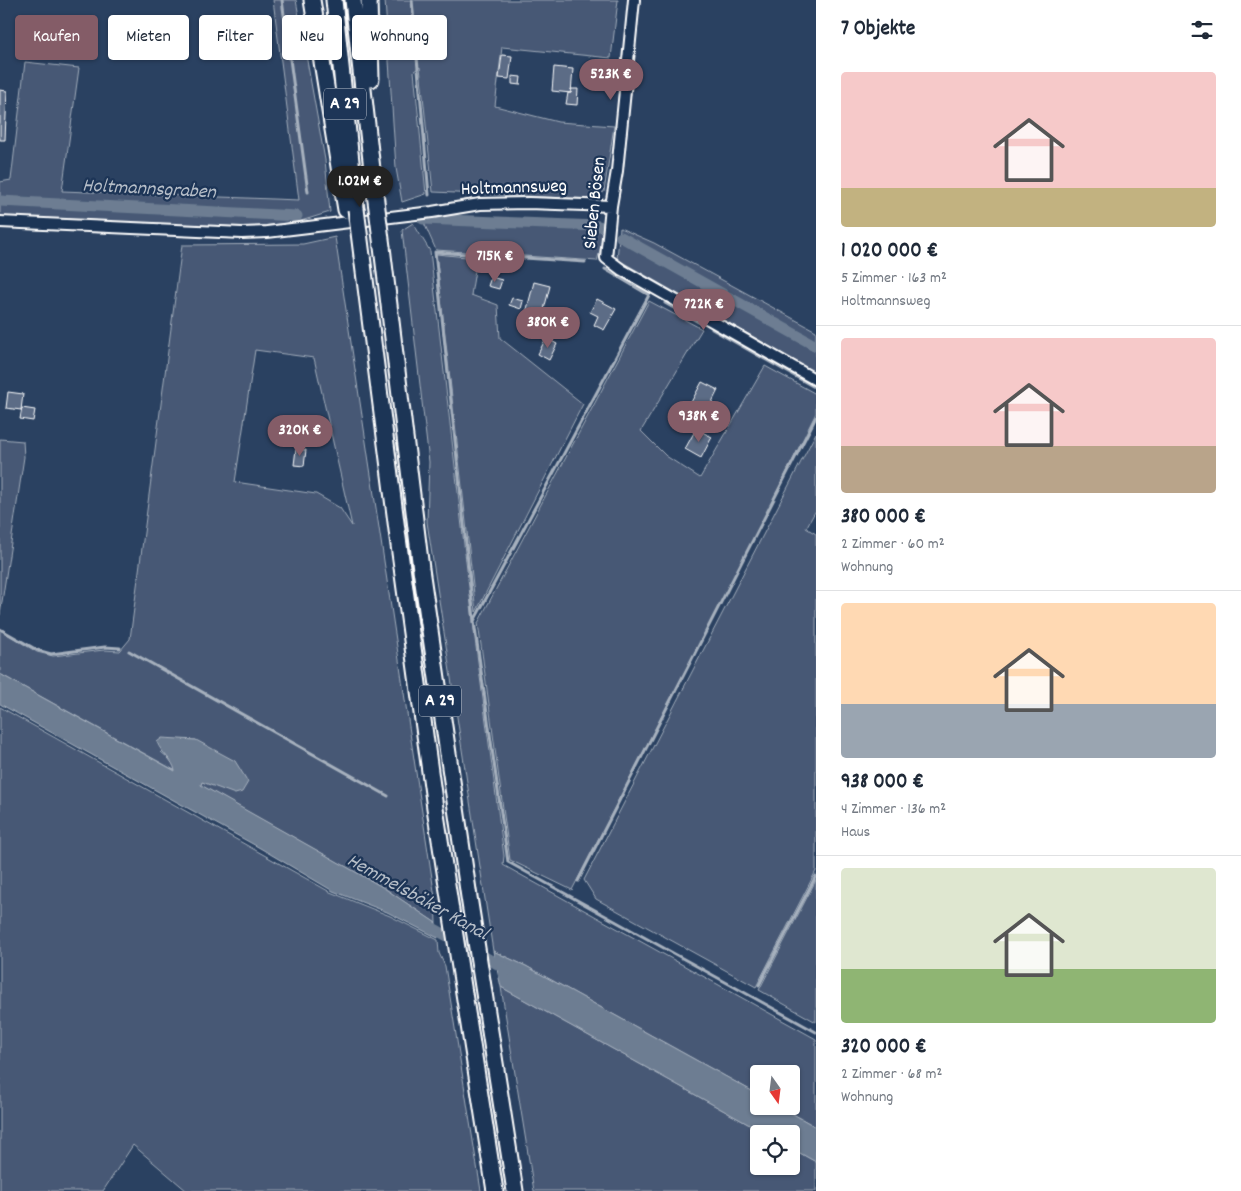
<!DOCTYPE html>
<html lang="de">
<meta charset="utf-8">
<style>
body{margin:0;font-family:Dekko,sans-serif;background:#f6f6f7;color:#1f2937;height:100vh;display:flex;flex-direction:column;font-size:19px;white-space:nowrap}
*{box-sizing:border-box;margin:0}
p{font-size:16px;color:#747a83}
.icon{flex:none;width:28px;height:28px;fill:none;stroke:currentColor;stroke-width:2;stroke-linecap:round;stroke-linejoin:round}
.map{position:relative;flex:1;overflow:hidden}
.side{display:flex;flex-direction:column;background:#fff;width:425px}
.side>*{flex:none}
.banner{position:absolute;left:15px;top:15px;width:475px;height:45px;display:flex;gap:10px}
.needle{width:32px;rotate:166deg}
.fabs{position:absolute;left:750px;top:1065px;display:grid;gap:10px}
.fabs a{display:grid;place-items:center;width:50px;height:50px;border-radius:5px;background:#fff;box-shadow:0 1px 4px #0004;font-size:25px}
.price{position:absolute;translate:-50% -42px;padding:0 11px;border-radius:18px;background:#845c67;color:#fff;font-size:16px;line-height:32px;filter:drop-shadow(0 1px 2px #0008)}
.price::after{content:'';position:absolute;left:50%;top:30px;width:15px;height:11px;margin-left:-8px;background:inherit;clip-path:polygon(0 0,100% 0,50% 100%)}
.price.current{background:#222;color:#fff}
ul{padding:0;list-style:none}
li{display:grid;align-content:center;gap:10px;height:265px;padding:0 25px}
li+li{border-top:1px solid #e0e1e3}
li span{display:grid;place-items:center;height:155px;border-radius:5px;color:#555}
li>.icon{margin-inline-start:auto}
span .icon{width:90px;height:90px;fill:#fffc;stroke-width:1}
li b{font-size:21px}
h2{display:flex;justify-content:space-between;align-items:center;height:60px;padding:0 25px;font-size:21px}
.pill{padding:0 18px;border-radius:5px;background:#fff;box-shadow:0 1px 4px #0004;font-size:18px;line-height:45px}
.pill.current{background:#845c67;color:#fff}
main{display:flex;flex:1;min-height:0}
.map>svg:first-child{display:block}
.green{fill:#465975;stroke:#a2acba;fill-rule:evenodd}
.water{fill:#6d7d92;stroke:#a7b1be}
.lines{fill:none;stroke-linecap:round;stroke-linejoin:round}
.stream{stroke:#a7b1be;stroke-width:3}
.canal{stroke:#6d7d92;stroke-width:11}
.building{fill:#5b6c86;stroke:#fff}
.minor-casing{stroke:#fff;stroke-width:14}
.highway-casing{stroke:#fff;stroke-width:19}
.minor{stroke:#1d3557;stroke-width:10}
.highway{stroke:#1d3557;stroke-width:15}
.highway-bridge-casing{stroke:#fff;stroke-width:19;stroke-linecap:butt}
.highway-bridge{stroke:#1d3557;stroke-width:15}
.labels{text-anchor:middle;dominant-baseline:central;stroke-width:4.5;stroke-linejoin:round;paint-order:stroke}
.shield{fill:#1d3557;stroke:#bbc2cd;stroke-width:1}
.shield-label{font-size:18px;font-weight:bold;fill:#fff}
.street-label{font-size:19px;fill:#fff;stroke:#1d3557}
.water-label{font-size:20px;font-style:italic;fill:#b6bec8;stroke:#1d3557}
</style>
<main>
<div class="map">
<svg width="816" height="1191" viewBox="0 0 816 1191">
<rect width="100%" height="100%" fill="#2a4161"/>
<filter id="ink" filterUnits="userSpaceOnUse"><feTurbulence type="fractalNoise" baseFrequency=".02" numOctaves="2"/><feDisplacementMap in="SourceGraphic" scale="10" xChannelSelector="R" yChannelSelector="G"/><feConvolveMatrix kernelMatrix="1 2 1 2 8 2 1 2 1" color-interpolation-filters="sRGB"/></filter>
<g filter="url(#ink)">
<path class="green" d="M273,0H296L325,160L330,212L301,221L247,228L0,217V182L11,180L25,62L79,68L62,191L299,200Z
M385,0H618L611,58L502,47L495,106L558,122L614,126L604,192L592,199L433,192L420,67L414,71L426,194L402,202L396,168Z
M413,223L430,251L475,639L504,856L503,865L816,1039V1127L779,1106H791V1074H759V1095L526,966L493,951L427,522L429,462L402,230Z
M424,223L598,230L604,235L597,261L436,250Z
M620,228L654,243L816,331V373L617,259Z
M335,237L435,898L436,923L384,888L200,785L202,782L216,786L196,740H184L161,752L173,762L176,771L0,674V630L37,652L53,656L104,650L120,651L130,639L182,245L303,244ZM255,350L314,358L352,526L340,508L316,494L235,482Z
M436,254L477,258L471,295L498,305L500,338L583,404L476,612Z
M649,301L702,329L641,431L666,456L700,478L765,366L816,394V413L764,518L572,890L510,860L478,623Z
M816,433V510L806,528L816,534V871L756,987L596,899L584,880Z
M0,439L23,441L24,457L0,615Z
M0,707L330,892L390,916L438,940L439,953L445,966L481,1191H187L133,1145L103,1191H0Z
M816,880V1022L759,990Z
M501,987L766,1134H759V1166H791V1148L816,1162V1191H534Z"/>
<path class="water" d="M0,674L175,771C173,759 162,755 157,742L162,738L196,740L235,761L248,782L242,792L235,794L202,782L201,785L384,888L436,923L438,938L387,912L333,891L260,848L0,704Z
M493,951L526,966L759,1095V1106H779L816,1127V1162L791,1148V1134H766L501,987Z"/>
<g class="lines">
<path class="stream" d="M282,0L308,192
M412,0L429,195
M605,269L649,295L474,621L508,862L816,1032
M665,303L700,323
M712,329L816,388
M474,619L435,252L585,262
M0,629L37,650L51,654L105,647L120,648
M129,651L388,796
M578,881L816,417
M759,985L816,876"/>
<path class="canal" d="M0,201L297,216
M423,219L599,226
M621,237L816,346
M424,923L508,970"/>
</g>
<path class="building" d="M502,55L512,56L509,79L499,78Z
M554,67L573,69L571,93L552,91Z
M512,76L521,77L520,85L512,84Z
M571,89H578L577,105L566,104L568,93H571Z
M0,90L7,91L5,140H0Z
M491,277L502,280L499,289L488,286Z
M534,282L550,286L542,317L526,313Z
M512,298L523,301L521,309L509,305Z
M597,299L616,309L604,330L594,325L598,316L590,312Z
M546,338L557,344L549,360L538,354Z
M702,382L718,390L710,406L721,412L716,421L689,406Z
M8,392L23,394L21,410L6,408Z
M22,408L35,410L33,421L20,419Z
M278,424L287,425L285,442L276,441Z
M696,429L712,437L701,458L685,449Z
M296,449L306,450L304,466L294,465Z"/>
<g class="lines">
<defs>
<path id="minor" d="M634,0L617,171L611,206L606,258L622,270L816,380
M0,222L242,233L267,232L432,212L480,204L529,203L611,206"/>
<path id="highway" d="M312,0L346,210
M334,0L356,209
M353,0L373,178
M369,0L371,79
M382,247L421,569L469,897L515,1191
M362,256L398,538L435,808L495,1191"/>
</defs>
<use href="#minor" class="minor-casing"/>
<use href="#highway" class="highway-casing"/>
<use href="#minor" class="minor"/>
<use href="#highway" class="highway"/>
<defs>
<path id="highway-bridge" d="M373,178L382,247
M356,209L362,256"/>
</defs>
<use href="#highway-bridge" class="highway-bridge-casing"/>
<use href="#highway-bridge" class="highway-bridge"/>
</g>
</g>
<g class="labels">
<g class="shield">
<rect x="324" y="88.5" width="42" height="31" rx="4"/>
<rect x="419" y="685.5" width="42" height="31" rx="4"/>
</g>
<g class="shield-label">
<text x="345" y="104">A 29</text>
<text x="440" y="701">A 29</text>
</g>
<g class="street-label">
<text transform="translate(514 189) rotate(-2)">Holtmannsweg</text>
<text transform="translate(596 203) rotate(-84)">Sieben Bösen</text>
</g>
<g class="water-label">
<text transform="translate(149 190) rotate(3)">Holtmannsgraben</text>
<text transform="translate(417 898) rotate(29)">Hemmelsbäker Kanal</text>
</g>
</g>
</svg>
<div class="fabs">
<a><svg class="needle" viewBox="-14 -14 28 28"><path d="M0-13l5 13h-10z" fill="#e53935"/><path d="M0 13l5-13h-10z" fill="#747a83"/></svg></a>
<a><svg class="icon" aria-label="locate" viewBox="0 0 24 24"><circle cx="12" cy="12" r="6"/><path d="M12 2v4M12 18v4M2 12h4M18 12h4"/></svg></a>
</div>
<b class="price" style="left:611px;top:101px">523K €</b>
<b class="price current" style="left:360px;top:208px">1.02M €</b>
<b class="price" style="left:495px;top:283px">715K €</b>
<b class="price" style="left:704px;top:331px">722K €</b>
<b class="price" style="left:548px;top:349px">380K €</b>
<b class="price" style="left:699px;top:443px">938K €</b>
<b class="price" style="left:300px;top:457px">320K €</b>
<div class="banner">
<a class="pill current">Kaufen</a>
<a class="pill">Mieten</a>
<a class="pill">Filter</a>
<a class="pill">Neu</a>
<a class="pill">Wohnung</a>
</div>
</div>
<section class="side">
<h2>7 Objekte<svg class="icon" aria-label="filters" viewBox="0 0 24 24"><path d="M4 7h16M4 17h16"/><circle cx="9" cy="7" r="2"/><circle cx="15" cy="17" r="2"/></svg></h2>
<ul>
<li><span style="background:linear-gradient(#f6c9c9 75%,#c2b280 0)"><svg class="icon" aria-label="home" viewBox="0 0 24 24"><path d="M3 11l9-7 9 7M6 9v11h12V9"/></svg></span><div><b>1 020 000 €</b><p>5 Zimmer · 163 m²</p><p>Holtmannsweg</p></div></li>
<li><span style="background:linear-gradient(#f6c9c9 70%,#b9a48a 0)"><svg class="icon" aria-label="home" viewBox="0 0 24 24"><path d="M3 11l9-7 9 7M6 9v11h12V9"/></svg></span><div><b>380 000 €</b><p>2 Zimmer · 60 m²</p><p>Wohnung</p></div></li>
<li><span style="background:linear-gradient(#ffd9b3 65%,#9aa5b1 0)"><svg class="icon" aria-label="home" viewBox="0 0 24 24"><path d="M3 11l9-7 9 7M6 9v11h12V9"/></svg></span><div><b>938 000 €</b><p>4 Zimmer · 136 m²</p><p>Haus</p></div></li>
<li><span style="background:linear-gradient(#dfe7d0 65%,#8fb573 0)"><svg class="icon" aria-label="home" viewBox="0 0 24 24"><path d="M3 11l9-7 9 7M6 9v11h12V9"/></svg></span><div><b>320 000 €</b><p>2 Zimmer · 68 m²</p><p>Wohnung</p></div></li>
</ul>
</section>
</main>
